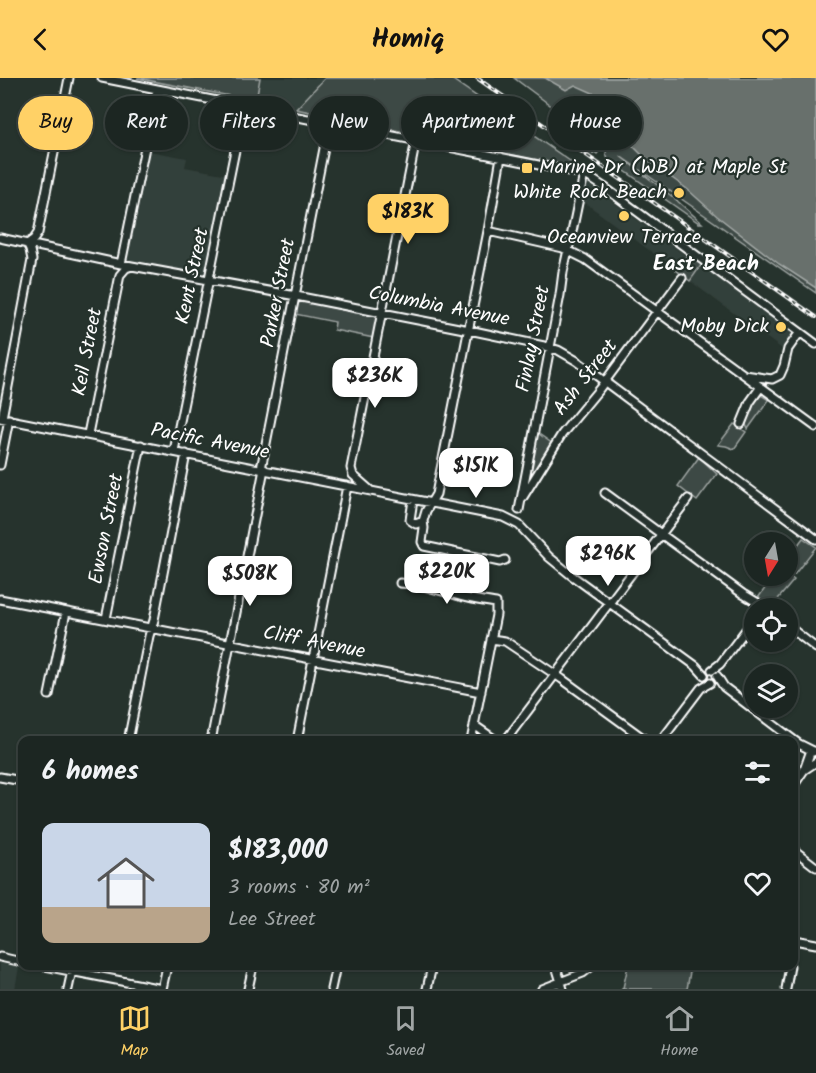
<!DOCTYPE html>
<meta charset="utf-8">
<style>
body{margin:0;font-family:Kalam,sans-serif;background:#252e2a;color:#f1f3f6;height:100vh;display:flex;flex-direction:column;font-size:22px;white-space:nowrap}
*{box-sizing:border-box;margin:0}
p{font-size:20px;color:#a0a5a5}
.icon{flex:none;width:33px;height:33px;fill:none;stroke:currentColor;stroke-width:2;stroke-linecap:round;stroke-linejoin:round}
.map{position:relative;flex:1;overflow:hidden}
.sheet{position:absolute;left:18px;top:658px;width:780px;height:234px;display:flex;flex-direction:column;background:#1c2622;border-radius:12px;box-shadow:0 2px 4px #0004,0 0 0 2px #3a4340}
.sheet>*{flex:none}
.guide{position:absolute;left:18px;top:18px;width:780px;height:54px;display:flex;gap:12px}
.needle{width:39px;rotate:191deg}
.tools{position:absolute;left:744px;top:454px;display:grid;gap:12px}
.tools a{display:grid;place-items:center;width:54px;height:54px;border-radius:50%;background:#1c2622;box-shadow:0 2px 4px #0004,0 0 0 2px #3a4340;font-size:30px}
.price{position:absolute;translate:-50% -51px;padding:0 14px;border-radius:12px;background:#fff;color:#222;font-size:20px;line-height:39px;filter:drop-shadow(0 2px 3px #0008)}
.price::after{content:'';position:absolute;left:50%;top:36px;width:18px;height:14px;margin-left:-9px;background:inherit;clip-path:polygon(0 0,100% 0,50% 100%)}
.price.on{background:#ffd166;color:#111}
ul{padding:0;list-style:none}
li{display:flex;align-items:center;gap:18px;height:150px;padding:0 24px}
li span{display:grid;place-items:center;flex:none;width:168px;height:120px;border-radius:12px;color:#555}
li>.icon{margin-inline-start:auto}
span .icon{width:72px;height:72px;fill:#fffc;stroke-width:1}
li b{font-size:26px}
h2{display:flex;justify-content:space-between;align-items:center;height:72px;padding:0 24px;font-size:26px}
.tag{padding:0 21px;border-radius:27px;background:#1c2622;box-shadow:0 2px 4px #0004,0 0 0 2px #3a4340;font-size:21px;line-height:54px}
.tag.on{background:#ffd166;color:#111}
header{display:flex;justify-content:space-between;align-items:center;height:78px;padding:0 24px;background:#ffd166;color:#111;font-size:27px;font-weight:600}
.tab-bar{display:flex;justify-content:space-around;align-items:center;height:84px;border-top:2px solid #3a4340;background:#1c2622;font-size:16px;color:#a0a5a5}
.tab-bar a{display:grid;justify-items:center;gap:3px}
.tab-bar .on{color:#ffd166}
.map>svg:first-child{display:block}
.built{fill:#333f3a}
.green{fill:#3e4944;stroke:#9ea4a2;stroke-width:1.5}
.water{fill:#67706c;stroke:#a4a9a7;stroke-width:1.5}
.lines{fill:none;stroke-linecap:round;stroke-linejoin:round}
.minor-casing{stroke:#fff;stroke-width:11}
.minor{stroke:#26332d;stroke-width:7}
.rail-casing{stroke:#fff;stroke-width:4}
.rail{stroke:#26332d;stroke-width:1.5;stroke-dasharray:4.5;stroke-linecap:butt}
.poi-dot{fill:#ffd166;stroke:#26332d;stroke-width:2}
.labels{text-anchor:middle;dominant-baseline:central;stroke-width:4.5;stroke-linejoin:round;paint-order:stroke}
.poi-label{font-size:20px;fill:#fff;stroke:#26332d;text-anchor:end}
.street-label{font-size:20px;fill:#fff;stroke:#26332d}
.neighbourhood-label{font-size:21px;font-weight:bold;fill:#fff;stroke:#26332d}
</style>
<header><svg class="icon" aria-label="back" viewBox="0 0 24 24"><path d="M15 5l-7 7 7 7"/></svg>Homiq<svg class="icon" aria-label="heart" viewBox="0 0 24 24"><path d="M12 20l-8-8c-3-5 5-10 8-4 3-6 11-1 8 4z"/></svg></header>
<div class="map">
<svg width="816" height="911" viewBox="0 0 816 911">
<rect width="100%" height="100%" fill="#26332d"/>
<filter id="ink" filterUnits="userSpaceOnUse"><feTurbulence type="fractalNoise" baseFrequency=".0167" numOctaves="2"/><feDisplacementMap in="SourceGraphic" scale="12" xChannelSelector="R" yChannelSelector="G"/><feConvolveMatrix kernelMatrix="1 2 1 2 8 2 1 2 1" color-interpolation-filters="sRGB"/></filter>
<g filter="url(#ink)">
<path class="built" d="M260,0H325L296,31L256,23Z
M149,73L187,80L185,89L228,97L208,190L203,196L198,197L133,184L127,180L126,175L132,147L136,136Z
M586,104L686,178L676,192L580,121Z
M702,186L794,255L782,271L690,203Z
M0,885L19,889L15,911H0Z"/>
<path class="green" d="M137,0H260L256,23Z
M325,0H450L583,92L296,31Z
M514,0H816V215L620,78L674,120L702,145H699L608,81L606,76L607,68L604,67L597,76L594,74L593,76L554,49L560,40L593,59Z
M688,176L702,186L690,203L676,192Z
M304,222L309,223L315,226L362,236L367,235L374,236L377,241L374,260L334,252L335,244L295,236C297,229 297,223 304,222Z
M761,317L769,322L748,351L746,347C747,337 752,322 761,317Z
M734,346L746,354L734,371L726,368L718,367Z
M536,354L553,366L529,403L528,398Z
M699,379L717,396L697,423L678,408Z
M803,460L816,469L794,497L788,492V480Z
M788,497L794,502L778,521L776,531L758,520L774,498H788Z
M628,888H691L687,911H622L623,910Z"/>
<path class="water" d="M545,0H816V210L779,186L717,138L687,111L646,81L624,59L618,48L595,30L593,15L575,7L566,12Z"/>
<g class="lines">
<defs>
<path id="minor" d="M102,0L584,96L604,109L816,266
M501,79L488,153L436,416L426,433L423,443L424,450L422,464L424,468L500,484L505,482
M488,153L563,170L585,181L816,349
M0,160L121,186L296,218L469,252L544,268L558,272L577,283L816,461
M27,166L34,161L38,155L69,0
M121,186L157,11
M745,297L772,301L780,297L784,288L788,271L800,254
M0,340L503,439L519,447L549,479L571,497L696,588L704,597
M2,340L32,182L30,172L27,166
M741,346L750,324L760,310
M88,356L120,197L126,190L132,188
M174,373L244,28
M0,387L9,341
M261,391L329,45
M370,412L353,397L351,390L416,62
M605,415L743,516L768,531
M523,419L562,356L600,310L682,200
M413,422L410,442L416,446L423,443
M519,432L560,217L563,194L572,154L584,96
M400,505C422,506 442,513 463,519C473,522 485,523 496,525V537L471,663
M0,521L481,614
M106,541L141,367
M788,548L816,570
M491,561L505,563L562,601L647,663
M712,592L720,586L754,541
M717,598L724,609L799,666L813,673
M49,617L66,534
M474,647L497,663
M128,663L149,558L154,542L186,376
M211,663L264,391
M297,663L347,408
M505,663L688,421
M661,663L701,610L710,605
M804,692L810,675L816,673
M0,699L22,703
M794,707L804,692L816,684
M794,772L816,789
M794,862L816,866
M0,879L22,884
M45,888L162,911L167,888
M556,888L563,911
M68,911L73,888
M248,911L253,888
M331,911L336,888
M427,911L432,888
M542,911L583,895L592,888
M786,911L790,888"/>
</defs>
<use href="#minor" class="minor-casing"/>
<use href="#minor" class="minor"/>
<defs>
<path id="rail" d="M477,0L816,239"/>
</defs>
<use href="#rail" class="rail-casing"/>
<use href="#rail" class="rail"/>
</g>
</g>
<g class="poi-dot">
<rect x="521" y="84" width="12" height="12" rx="3"/>
<circle cx="679" cy="115" r="6"/>
<circle cx="624" cy="138" r="6"/>
<circle cx="781" cy="249" r="6"/>
</g>
<g class="labels">
<g class="poi-label">
<text x="539" y="90" text-anchor="start">Marine Dr (WB) at Maple St</text>
<text x="667" y="115">White Rock Beach</text>
<text x="624" y="160" text-anchor="middle">Oceanview Terrace</text>
<text x="769" y="249">Moby Dick</text>
</g>
<g class="street-label">
<text transform="translate(193 198) rotate(-78)">Kent Street</text>
<text transform="translate(279 215) rotate(-79)">Parker Street</text>
<text transform="translate(439 229) rotate(11)">Columbia Avenue</text>
<text transform="translate(534 261) rotate(-79)">Finlay Street</text>
<text transform="translate(88 274) rotate(-79)">Keil Street</text>
<text transform="translate(586 300) rotate(-52)">Ash Street</text>
<text transform="translate(210 364) rotate(11)">Pacific Avenue</text>
<text transform="translate(107 451) rotate(-79)">Ewson Street</text>
<text transform="translate(314 565) rotate(11)">Cliff Avenue</text>
</g>
<g class="neighbourhood-label">
<text x="706" y="186">East Beach</text>
</g>
</g>
</svg>
<div class="tools">
<a><svg class="needle" viewBox="-14 -14 28 28"><path d="M0-13l5 13h-10z" fill="#e53935"/><path d="M0 13l5-13h-10z" fill="#a0a5a5"/></svg></a>
<a><svg class="icon" aria-label="locate" viewBox="0 0 24 24"><circle cx="12" cy="12" r="6"/><path d="M12 2v4M12 18v4M2 12h4M18 12h4"/></svg></a>
<a><svg class="icon" aria-label="layers" viewBox="0 0 24 24"><path d="M12 4l9 5-9 5-9-5zM3 14l9 5 9-5"/></svg></a>
</div>
<b class="price on" style="left:408px;top:167px">$183K</b>
<b class="price" style="left:375px;top:331px">$236K</b>
<b class="price" style="left:476px;top:421px">$151K</b>
<b class="price" style="left:608px;top:509px">$296K</b>
<b class="price" style="left:447px;top:527px">$220K</b>
<b class="price" style="left:250px;top:529px">$508K</b>
<div class="guide">
<a class="tag on">Buy</a>
<a class="tag">Rent</a>
<a class="tag">Filters</a>
<a class="tag">New</a>
<a class="tag">Apartment</a>
<a class="tag">House</a>
</div>
<section class="sheet">
<h2>6 homes<svg class="icon" aria-label="filters" viewBox="0 0 24 24"><path d="M4 7h16M4 17h16"/><circle cx="9" cy="7" r="2"/><circle cx="15" cy="17" r="2"/></svg></h2>
<ul>
<li><span style="background:linear-gradient(#c9d6e8 70%,#b9a48a 0)"><svg class="icon" aria-label="home" viewBox="0 0 24 24"><path d="M3 11l9-7 9 7M6 9v11h12V9"/></svg></span><div><b>$183,000</b><p>3 rooms · 80 m²</p><p>Lee Street</p></div><svg class="icon" aria-label="heart" viewBox="0 0 24 24"><path d="M12 20l-8-8c-3-5 5-10 8-4 3-6 11-1 8 4z"/></svg></li>
</ul>
</section>
</div>
<nav class="tab-bar">
<a class="on"><svg class="icon" aria-label="map" viewBox="0 0 24 24"><path d="M3 6l6-2 6 2 6-2v14l-6 2-6-2-6 2zM9 4v14M15 6v14"/></svg>Map</a>
<a><svg class="icon" aria-label="saved" viewBox="0 0 24 24"><path d="M7 4h10v16l-5-4-5 4z"/></svg>Saved</a>
<a><svg class="icon" aria-label="home" viewBox="0 0 24 24"><path d="M3 11l9-7 9 7M6 9v11h12V9"/></svg>Home</a>
</nav>
